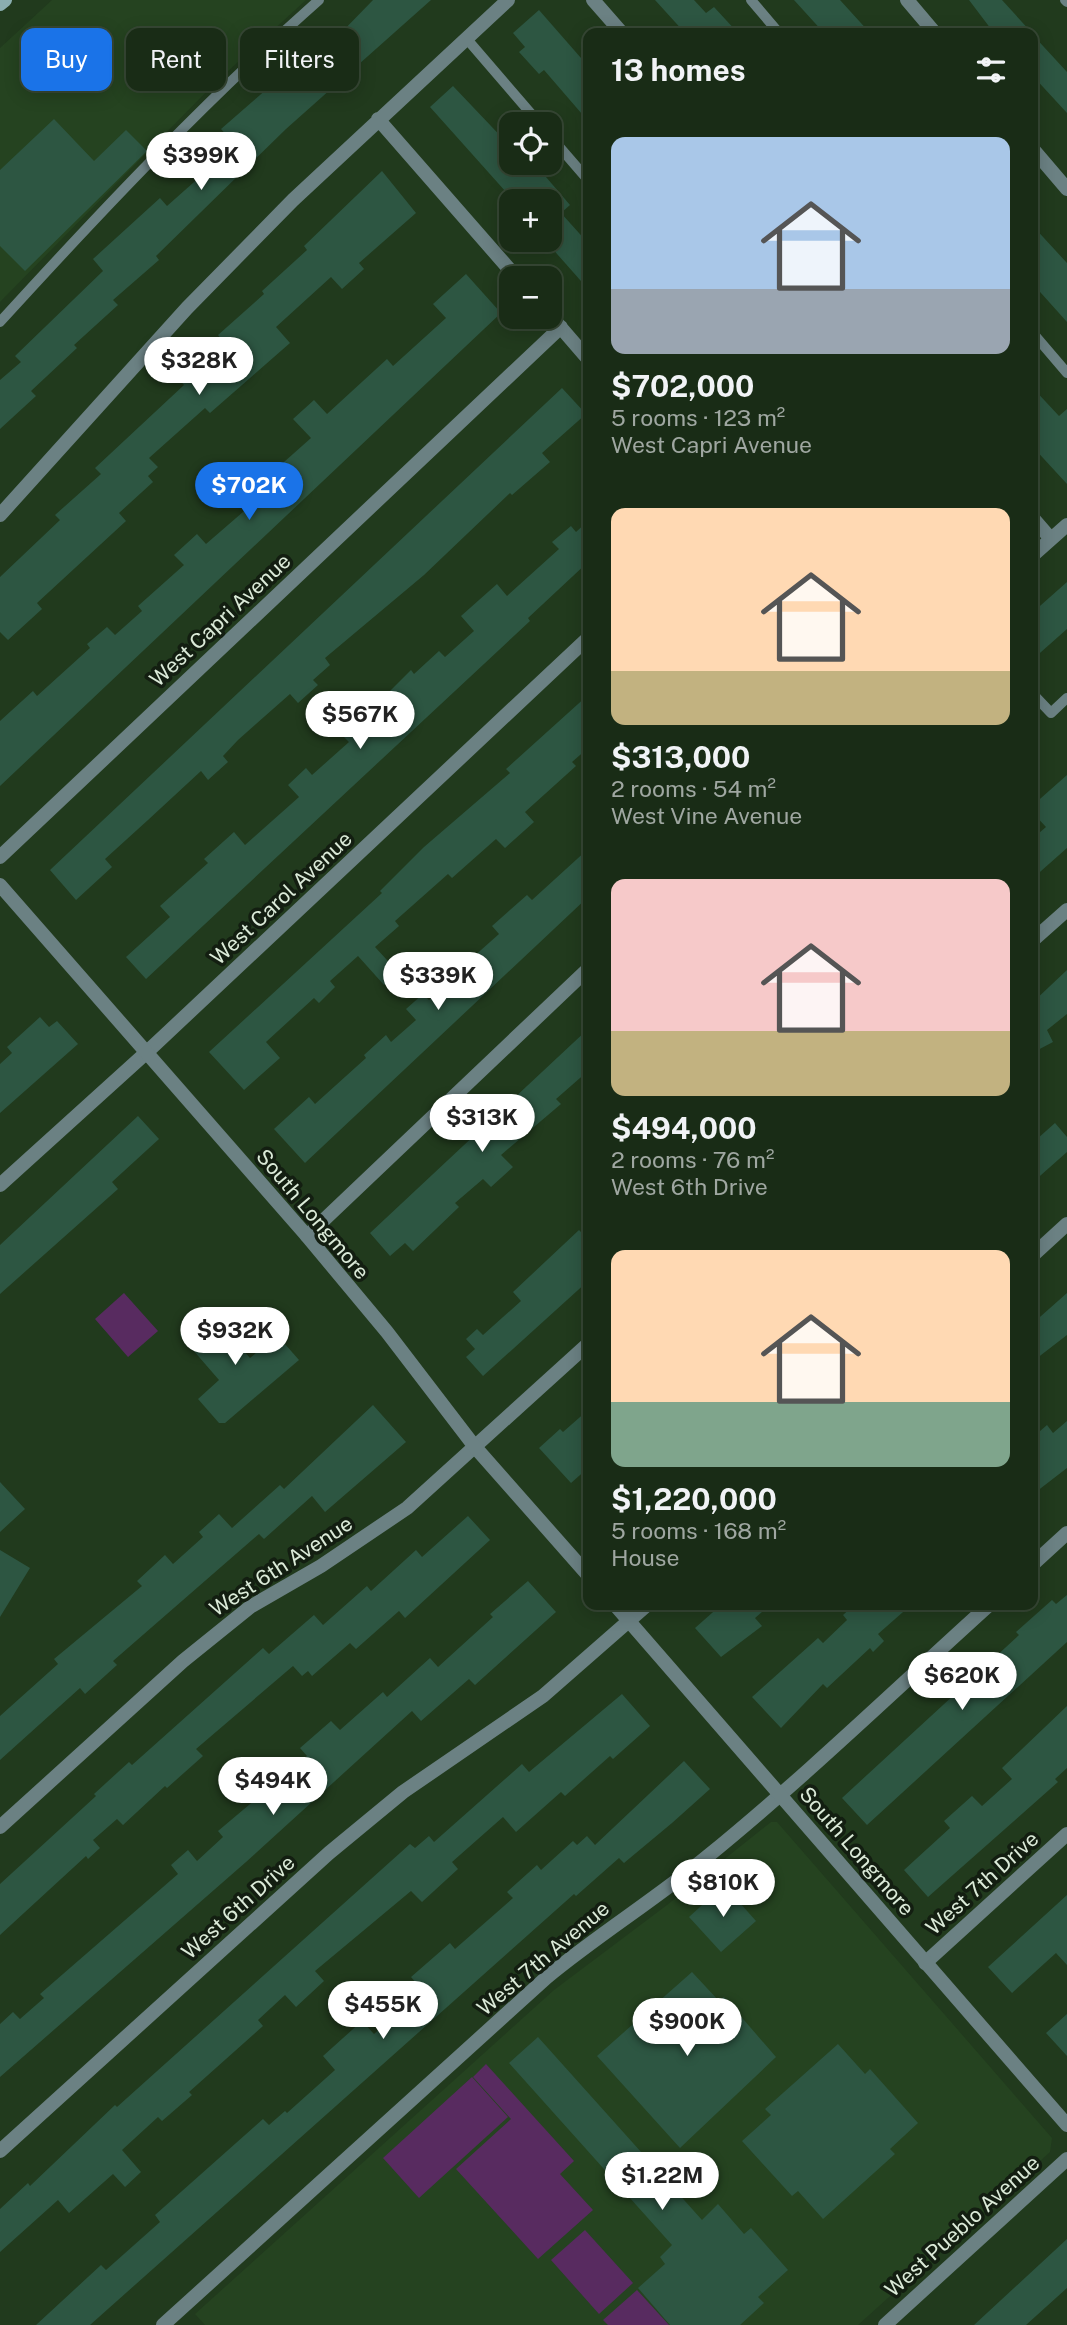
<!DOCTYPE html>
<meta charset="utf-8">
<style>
body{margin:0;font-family:"Public Sans",sans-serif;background:#22341f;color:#f1f3f6;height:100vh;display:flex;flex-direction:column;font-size:26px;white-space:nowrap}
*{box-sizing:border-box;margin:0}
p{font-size:23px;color:#9fa7a1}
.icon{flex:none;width:38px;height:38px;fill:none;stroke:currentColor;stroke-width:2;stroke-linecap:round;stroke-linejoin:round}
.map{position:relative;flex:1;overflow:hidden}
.drawer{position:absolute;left:583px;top:28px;width:455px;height:1582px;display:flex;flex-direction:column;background:#192c16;border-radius:14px;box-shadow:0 4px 18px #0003,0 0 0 2px #374835}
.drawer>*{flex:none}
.top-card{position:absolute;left:21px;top:28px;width:457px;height:63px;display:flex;gap:14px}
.buttons{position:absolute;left:499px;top:112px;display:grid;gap:14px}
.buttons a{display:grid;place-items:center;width:63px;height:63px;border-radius:14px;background:#192c16;box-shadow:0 4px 18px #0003,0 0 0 2px #374835;font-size:35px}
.price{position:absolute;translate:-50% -60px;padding:0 16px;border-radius:24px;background:#fff;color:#222;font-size:23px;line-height:46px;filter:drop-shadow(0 2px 4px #0008)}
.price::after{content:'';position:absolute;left:50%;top:42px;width:21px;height:16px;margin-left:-10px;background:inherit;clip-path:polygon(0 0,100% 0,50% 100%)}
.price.active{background:#1a73e8;color:#fff}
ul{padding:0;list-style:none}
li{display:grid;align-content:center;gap:14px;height:371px;padding:0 28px}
li span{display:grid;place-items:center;height:217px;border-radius:14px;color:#555}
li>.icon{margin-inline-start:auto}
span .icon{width:126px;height:126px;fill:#fffc;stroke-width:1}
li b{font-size:30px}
h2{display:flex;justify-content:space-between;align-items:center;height:84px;padding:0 28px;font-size:30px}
.chip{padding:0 24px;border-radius:14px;background:#192c16;box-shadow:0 4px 18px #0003,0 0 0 2px #374835;font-size:24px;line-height:63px}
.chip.active{background:#1a73e8;color:#fff}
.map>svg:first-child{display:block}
.built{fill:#254320}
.green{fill:#582b60}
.building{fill:#2d5642}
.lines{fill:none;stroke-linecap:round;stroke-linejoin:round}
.service{stroke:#6b8183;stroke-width:10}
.minor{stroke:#6b8183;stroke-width:14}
.tertiary{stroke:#6b8183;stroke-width:14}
.secondary{stroke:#8aaeb0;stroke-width:14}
.labels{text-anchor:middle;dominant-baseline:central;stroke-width:7;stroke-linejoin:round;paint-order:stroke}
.street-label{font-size:21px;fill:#dbead8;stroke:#131e11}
</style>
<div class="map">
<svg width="1067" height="2325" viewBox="0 0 1067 2325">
<rect width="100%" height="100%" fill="#213a1d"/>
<path class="built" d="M52,0H306L215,83L0,302V48Z
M771,1822H777L1052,2138L1050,2152L858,2325H205L195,2314L554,1990L667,1905Z"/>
<path class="green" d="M124,1293L158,1331L128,1357L95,1319Z
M486,2064L574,2161L560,2174L593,2210L538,2259L456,2169L511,2119L473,2077Z
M472,2077L508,2117L419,2198L383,2158Z
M585,2230L633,2283L599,2314L551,2260Z
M637,2290L669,2325H608L603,2320Z"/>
<path class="building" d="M373,0H431L286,129L156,256L159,260L113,300L118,305L74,345L77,348L31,391L36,396L0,429V380L21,362L15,356L103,271L93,259L160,198L167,206L202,175L196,168L229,138L221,129L332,32L337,37Z
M655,0H694L706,13L714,7L738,33H685Z
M794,0H840L870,33H824Z
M969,0H1002L1032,33H994Z
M539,10L588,66V121L544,70L539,74L519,52L525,47L513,33Z
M1032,34L1067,72V113L1032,75Z
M453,86L511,147V163H534L570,205L561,213L588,243V289L550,246V201H514L430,107Z
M54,119L94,161L126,130L147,151L25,271L0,246V170Z
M382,171L416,213L359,263L364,269L342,289L331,277L276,327L290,343L210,413L205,408L149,458L158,467L148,476L153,482L119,513L126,521L37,603L42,609L8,640L0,632V577L60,520L55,515L101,474L95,468L184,385L179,379L222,340L218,335L264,294L262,291L307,250L304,246Z
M1032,225L1067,263V322L1032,283Z
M466,274L501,313L0,786V721L33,691L37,696L90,648L87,644L107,627L115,635L142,611L138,606L184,565L174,555L197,534L206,544L273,486L266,478L311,438L293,419L314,400L327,414L387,359L393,366L446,318L433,304Z
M1032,387L1059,416L1067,409V484L1032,446Z
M562,388L586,414L542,453L550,462L512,495L510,493L424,575L325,658L330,665L313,680L318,685L298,703L290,694L238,740L223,756L228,762L208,780L201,771L148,820L105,859L112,867L76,900L50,870Z
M588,521V562L528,618L530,621L146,979L126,957L170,917L160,906L208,863L204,859L234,832L245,845L299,797L288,785L306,768L312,775L349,742L344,737L411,670L414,674L439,651L445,657L474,631L461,616L497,584L507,596L559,549L552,542L571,526L576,532Z
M1067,582V629L1032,660V613Z
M588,695V748L572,762L576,766L525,812L534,822L505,848L496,839L452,878L448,874L395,921L399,926L375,947L398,972L384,985L358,956L330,981L335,987L319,1003L314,998L266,1042L280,1058L244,1090L209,1052L382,893L380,891L424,847L510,773L506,769Z
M1067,775V848L1032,879V839L1046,827L1032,812V806Z
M588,849V897L305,1163L274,1129L309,1097L315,1104L366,1058L364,1055L386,1035L391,1042L416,1020L406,1009L423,994L429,1000L456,976L454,974L499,934L492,926L527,895L532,900Z
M1067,970V1014L1047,1030L1053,1042L1032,1053V1003Z
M40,1017L49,1027L57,1021L78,1044L0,1113V1064L12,1053L7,1047Z
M588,1029V1071L556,1099L561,1104L501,1155L513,1167L491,1187L483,1179L455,1203L459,1207L413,1251L405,1243L390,1256L370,1233Z
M138,1116L159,1139L112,1182L118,1189L0,1294V1245Z
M1055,1123L1067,1137V1152L1032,1183V1149L1040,1142L1037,1139Z
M579,1230L588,1239V1281L483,1376L466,1357L475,1349L466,1339L477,1329L483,1335L521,1301L513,1292Z
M1067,1293V1335L1032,1362V1324Z
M208,1310L250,1358L277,1335L299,1360L225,1423H219L198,1399L219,1380L180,1335Z
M373,1405L406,1442L325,1512L312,1496L264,1539L259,1534L113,1661L117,1665L85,1694L80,1688L0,1760V1716L58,1664L54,1659L142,1586L137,1581L165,1555L173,1564L203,1537L199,1532L219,1514L232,1528L280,1485L284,1489Z
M588,1410V1468L571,1483L539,1448L560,1429L563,1432Z
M1067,1421V1468L1032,1495V1438L1047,1425L1053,1433Z
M0,1482L25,1509L0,1532Z
M468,1516L490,1540L405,1618L399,1611L356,1649L350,1643L312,1676L308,1671L302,1676L293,1666L196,1749L203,1756L167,1788L165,1786L123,1825L117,1819L93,1840L100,1848L88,1859L86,1856L0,1935V1884L96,1796L94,1794L129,1762L132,1765L263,1648L269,1654L314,1615L323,1625L367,1586L371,1591L416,1550L422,1557Z
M0,1550L30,1568L0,1617Z
M528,1581L556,1612L475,1685L469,1679L421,1721L412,1711L246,1862L0,2077V2024L13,2012L20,2019L44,1998L40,1994L178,1874L171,1865L188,1850L197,1861L223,1837L218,1831L307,1756L300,1748L331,1721L340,1730L383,1692L387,1697L430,1658L438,1667L493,1617L490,1614Z
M1067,1595V1642L867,1825L842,1798L1019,1635L1016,1632L1052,1600L1056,1604Z
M721,1605H770L755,1618L762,1626L721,1657L695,1628Z
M854,1605H911L878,1634L884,1641L873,1652L870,1648L827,1688L823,1684L781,1728L752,1697L818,1638L823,1643L847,1620L843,1615Z
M622,1694L650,1726L613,1759L610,1756L565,1796L561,1792L516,1832L503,1817L452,1862L458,1869L422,1902L411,1891L315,1971L324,1981L296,2007L285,1995L258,2020L263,2026L189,2092L192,2095L162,2121L158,2117L122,2150L141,2172L125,2187L113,2174L69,2213L58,2200L0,2252V2209L28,2183L30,2186L115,2105L117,2107L410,1844L415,1848L429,1836L434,1842L522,1764L529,1772Z
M1067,1706V1768L1055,1779L1058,1782L928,1897L904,1870L950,1828L944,1821L972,1796L982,1806L1012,1779L1002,1768Z
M684,1761L710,1789L672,1823L624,1863L619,1858L576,1896L574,1894L90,2325H36L101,2265L106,2270L160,2222L155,2215L263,2119L269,2125L285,2111L287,2113L335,2070L323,2056L362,2021L374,2034L423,1991L411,1977L450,1943L455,1949L513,1898L507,1892L537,1865L541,1870L573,1841L577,1845L587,1836L595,1845Z
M724,1885L756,1921L721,1952L689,1917Z
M1067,1895V1965L1056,1953L1012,1993L988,1967Z
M692,1972L719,2001L724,1997L776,2057L680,2148L597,2056Z
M1067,2014V2056L1046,2033Z
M538,2037L702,2220L718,2204L744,2234L751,2228L788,2270L758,2297L764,2303L740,2325H670L638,2288L665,2264L660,2257L672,2245L509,2063Z
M838,2044L865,2074L870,2069L918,2123L890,2149L895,2154L823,2219L798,2191L792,2196L742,2141L771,2115L765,2109Z
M1067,2239V2288L1026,2325H974Z"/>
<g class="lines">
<path class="service" d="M751,0L779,33
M1065,0L1067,2
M466,38L540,124
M550,136L588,180
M0,322C102,210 206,100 319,0
M1032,332L1067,373
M1032,693L1051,713L1067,698"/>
<path class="minor" d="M593,0L622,33
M907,0L935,33
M378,119L517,278
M1032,148L1067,189
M550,315L588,359
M0,515L187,308L293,200L508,0
M1032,517L1051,539
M1032,556L1067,525
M0,857L561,327
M1032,941L1067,910
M0,1185L147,1052L588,638
M307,1236L588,969
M1032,1256L1067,1224
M1032,1565L1067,1533
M0,1827L183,1661L250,1607L321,1566L407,1508L588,1344
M925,1963L1067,1834
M0,2151L329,1853L403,1792L543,1696L647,1605
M163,2325L547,1977C599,1934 656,1899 708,1856C805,1777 896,1689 989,1605"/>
<path class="tertiary" d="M0,885L307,1236L387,1332L475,1447L588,1575
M615,1605L1067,2125
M885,2325L1067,2159"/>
<path class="secondary" d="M0,4L5,0"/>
</g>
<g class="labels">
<g class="street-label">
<text transform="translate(220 620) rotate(-43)">West Capri Avenue</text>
<text transform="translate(281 898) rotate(-43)">West Carol Avenue</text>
<text transform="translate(313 1214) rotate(50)">South Longmore</text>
<text transform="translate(281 1566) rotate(-33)">West 6th Avenue</text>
<text transform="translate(857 1851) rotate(49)">South Longmore</text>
<text transform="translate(982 1883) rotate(-42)">West 7th Drive</text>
<text transform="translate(238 1907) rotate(-42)">West 6th Drive</text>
<text transform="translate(543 1958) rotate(-40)">West 7th Avenue</text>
<text transform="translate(962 2226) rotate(-42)">West Pueblo Avenue</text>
</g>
</g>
</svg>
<div class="buttons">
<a><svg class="icon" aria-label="locate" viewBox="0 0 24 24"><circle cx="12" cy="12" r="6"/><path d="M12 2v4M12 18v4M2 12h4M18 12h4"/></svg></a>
<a>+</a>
<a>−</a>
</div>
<b class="price" style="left:201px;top:192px">$399K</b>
<b class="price" style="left:199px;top:397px">$328K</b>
<b class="price active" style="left:249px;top:522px">$702K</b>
<b class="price" style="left:360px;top:751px">$567K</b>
<b class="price" style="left:438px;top:1012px">$339K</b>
<b class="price" style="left:482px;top:1154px">$313K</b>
<b class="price" style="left:235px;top:1367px">$932K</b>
<b class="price" style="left:962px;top:1712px">$620K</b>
<b class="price" style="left:273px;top:1817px">$494K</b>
<b class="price" style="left:723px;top:1919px">$810K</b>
<b class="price" style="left:383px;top:2041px">$455K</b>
<b class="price" style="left:687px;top:2058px">$900K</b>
<b class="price" style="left:662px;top:2212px">$1.22M</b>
<div class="top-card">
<a class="chip active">Buy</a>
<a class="chip">Rent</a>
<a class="chip">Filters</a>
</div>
<section class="drawer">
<h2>13 homes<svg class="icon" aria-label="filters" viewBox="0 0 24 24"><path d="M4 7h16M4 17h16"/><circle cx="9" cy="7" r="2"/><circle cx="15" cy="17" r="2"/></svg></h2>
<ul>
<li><span style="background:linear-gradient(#a9c7e8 70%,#9aa5b1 0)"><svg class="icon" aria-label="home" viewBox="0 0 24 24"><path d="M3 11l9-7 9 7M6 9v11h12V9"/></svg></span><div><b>$702,000</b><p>5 rooms · 123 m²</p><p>West Capri Avenue</p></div></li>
<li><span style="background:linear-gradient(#ffd9b3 75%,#c2b280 0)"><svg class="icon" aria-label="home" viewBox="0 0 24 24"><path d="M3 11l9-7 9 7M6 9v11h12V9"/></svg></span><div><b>$313,000</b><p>2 rooms · 54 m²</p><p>West Vine Avenue</p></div></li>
<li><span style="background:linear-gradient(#f6c9c9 70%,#c2b280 0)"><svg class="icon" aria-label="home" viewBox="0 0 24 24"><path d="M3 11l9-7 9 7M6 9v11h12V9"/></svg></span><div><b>$494,000</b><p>2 rooms · 76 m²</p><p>West 6th Drive</p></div></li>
<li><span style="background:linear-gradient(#ffd9b3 70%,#7fa58c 0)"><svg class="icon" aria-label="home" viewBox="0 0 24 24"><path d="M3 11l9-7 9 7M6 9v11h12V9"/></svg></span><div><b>$1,220,000</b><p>5 rooms · 168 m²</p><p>House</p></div></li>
</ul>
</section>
</div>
